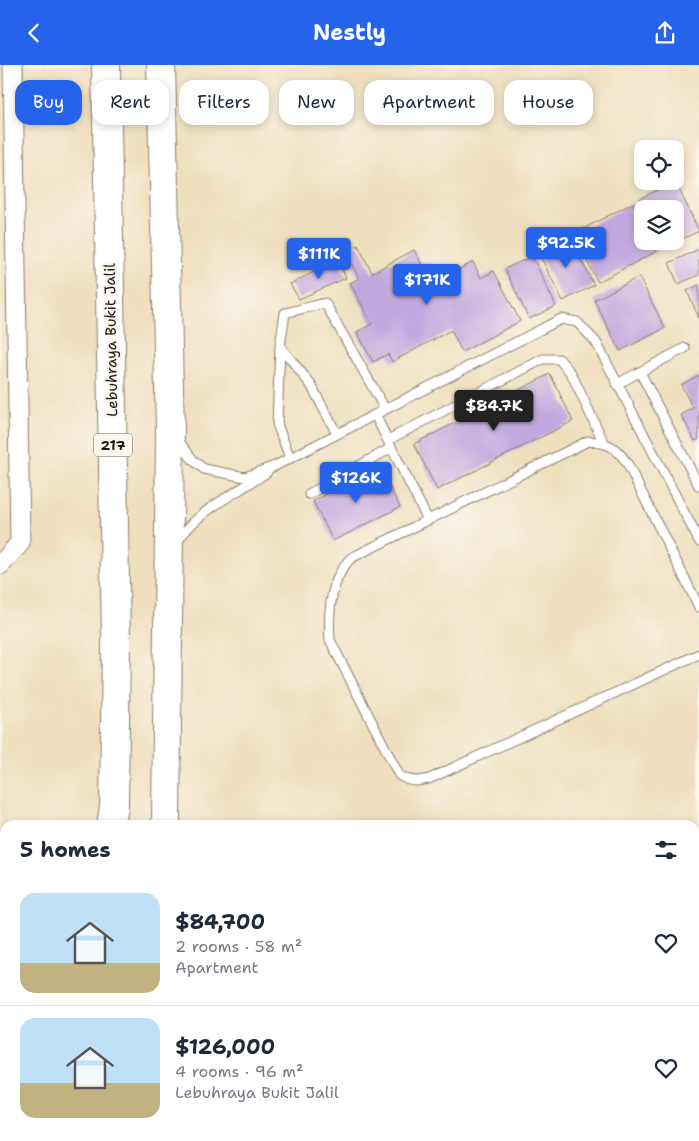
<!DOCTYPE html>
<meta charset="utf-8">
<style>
body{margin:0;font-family:"Shantell Sans",sans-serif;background:#f6f6f7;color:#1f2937;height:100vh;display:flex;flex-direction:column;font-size:19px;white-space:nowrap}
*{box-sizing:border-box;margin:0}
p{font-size:16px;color:#747a83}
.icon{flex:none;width:28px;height:28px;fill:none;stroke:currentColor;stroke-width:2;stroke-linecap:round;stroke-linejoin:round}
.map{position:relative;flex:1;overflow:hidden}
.details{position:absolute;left:0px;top:755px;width:700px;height:321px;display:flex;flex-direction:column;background:#fff;border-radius:15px 15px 0 0;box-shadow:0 2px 8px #0003}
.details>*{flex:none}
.hud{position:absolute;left:15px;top:15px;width:670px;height:45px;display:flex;gap:10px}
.controls{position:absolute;left:634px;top:75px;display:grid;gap:10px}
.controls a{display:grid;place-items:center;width:50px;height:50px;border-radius:10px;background:#fff;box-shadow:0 2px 8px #0003;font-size:25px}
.price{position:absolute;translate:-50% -42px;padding:0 11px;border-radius:5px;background:#2563eb;color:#fff;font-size:16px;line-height:32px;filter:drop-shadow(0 1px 2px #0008)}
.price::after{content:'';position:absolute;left:50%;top:30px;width:15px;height:11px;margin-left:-8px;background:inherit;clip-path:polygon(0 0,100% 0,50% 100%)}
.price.current{background:#222;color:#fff}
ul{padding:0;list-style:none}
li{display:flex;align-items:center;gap:15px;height:125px;padding:0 20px}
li+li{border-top:1px solid #e0e1e3}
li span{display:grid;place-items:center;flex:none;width:140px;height:100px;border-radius:15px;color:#555}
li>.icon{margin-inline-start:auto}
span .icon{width:60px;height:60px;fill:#fffc;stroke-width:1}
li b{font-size:21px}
h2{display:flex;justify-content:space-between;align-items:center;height:60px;padding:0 20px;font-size:21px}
.chip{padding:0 18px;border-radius:15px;background:#fff;box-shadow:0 2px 8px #0003;font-size:18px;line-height:45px}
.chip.current{background:#2563eb;color:#fff}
header{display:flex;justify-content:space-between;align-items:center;height:65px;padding:0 20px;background:#2563eb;color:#fff;font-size:22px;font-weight:700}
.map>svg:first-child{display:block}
.building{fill:#c2a8de}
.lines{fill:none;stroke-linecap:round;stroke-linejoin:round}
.service-casing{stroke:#867e6d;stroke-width:11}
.minor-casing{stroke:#867e6d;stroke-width:21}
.trunk-casing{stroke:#867e6d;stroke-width:30}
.service{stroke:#fff;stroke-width:9}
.minor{stroke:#fff;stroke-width:19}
.trunk{stroke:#fff;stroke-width:28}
.labels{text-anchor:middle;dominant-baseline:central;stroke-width:4;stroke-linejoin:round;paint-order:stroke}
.shield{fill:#fbf7ec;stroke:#5f5e5a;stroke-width:1}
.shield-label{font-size:14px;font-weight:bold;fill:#1c1c1c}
.street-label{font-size:15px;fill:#1c1c1c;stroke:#fbf7ec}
</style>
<header><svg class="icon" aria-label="back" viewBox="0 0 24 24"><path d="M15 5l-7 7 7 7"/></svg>Nestly<svg class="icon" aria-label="share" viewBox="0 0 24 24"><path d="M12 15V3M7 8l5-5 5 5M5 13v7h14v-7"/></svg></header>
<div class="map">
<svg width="699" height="1076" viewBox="0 0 699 1076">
<rect width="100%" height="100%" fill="#fbf7ec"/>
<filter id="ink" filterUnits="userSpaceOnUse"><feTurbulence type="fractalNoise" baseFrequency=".02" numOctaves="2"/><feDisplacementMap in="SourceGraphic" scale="10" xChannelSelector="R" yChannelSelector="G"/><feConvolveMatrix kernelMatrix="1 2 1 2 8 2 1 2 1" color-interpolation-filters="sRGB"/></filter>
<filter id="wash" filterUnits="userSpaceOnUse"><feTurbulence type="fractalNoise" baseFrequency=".0096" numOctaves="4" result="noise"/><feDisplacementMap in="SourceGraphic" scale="20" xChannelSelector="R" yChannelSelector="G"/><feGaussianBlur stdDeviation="1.12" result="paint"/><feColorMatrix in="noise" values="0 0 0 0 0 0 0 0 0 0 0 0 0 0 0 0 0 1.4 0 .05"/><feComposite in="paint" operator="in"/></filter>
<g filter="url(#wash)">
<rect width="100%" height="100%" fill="#efdfbe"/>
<g id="blocks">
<path class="building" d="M675,116L699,166L663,183L660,176H675V144H644L639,134Z
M633,138L642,157V176H652L657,186L598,217L573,169Z
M569,172L594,220L563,236L538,187Z
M358,180L372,208L414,185L432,219L473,197L481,213L494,206L520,256L462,287L451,265L392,297L388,289L373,297L357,267L372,259L350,218L359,213L345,187Z
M699,184V210L678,219L669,198Z
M532,191L556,241L529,254L505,204Z
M338,195L346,213L299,234L290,219Z
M639,212L665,263L620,286L594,235Z
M699,220V253L687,226Z
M550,309L573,356L437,425L414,379Z
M699,310V374L695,376L681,350L693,343L681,320Z
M380,403L400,442L333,476L313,436Z
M699,925V1043L695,1035V927Z
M430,1071H654L657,1076H421Z"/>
</g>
</g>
<g filter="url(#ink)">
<use href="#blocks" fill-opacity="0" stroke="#867e6d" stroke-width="1"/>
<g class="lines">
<defs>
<path id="service" d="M280,281L311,320L337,369
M640,307L699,421
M617,319L685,283
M375,350L428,455
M177,374L193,395L204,404L245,412L275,401L561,254L577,257L596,277L699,476
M388,375L543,294H559L571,308L604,378
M290,393L277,359L280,281L285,248L325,238L385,344
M309,429L391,383
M176,479C196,445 236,429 267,407
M699,542L627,398C615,381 609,378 588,376L351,493C330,514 328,547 330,575L399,710C409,717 417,717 429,714L699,589"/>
<path id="minor" d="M0,500L20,478L13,0"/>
<path id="trunk" d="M106,0L116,575L114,742L111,760
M161,0L170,363L166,760
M168,1071L170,1076
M30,1076L32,1071
M86,1076L88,1071"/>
</defs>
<use href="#service" class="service-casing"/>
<use href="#minor" class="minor-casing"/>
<use href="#trunk" class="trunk-casing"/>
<use href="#service" class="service"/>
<use href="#minor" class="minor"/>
<use href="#trunk" class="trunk"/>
</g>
</g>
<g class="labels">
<rect class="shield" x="94" y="368.5" width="38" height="23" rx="4"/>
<g class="shield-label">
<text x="113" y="380">217</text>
</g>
<g class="street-label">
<text transform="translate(111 275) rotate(-91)">Lebuhraya Bukit Jalil</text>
</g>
</g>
</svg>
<div class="controls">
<a><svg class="icon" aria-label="locate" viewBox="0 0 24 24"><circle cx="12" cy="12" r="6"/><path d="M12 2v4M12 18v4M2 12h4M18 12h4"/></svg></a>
<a><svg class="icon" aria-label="layers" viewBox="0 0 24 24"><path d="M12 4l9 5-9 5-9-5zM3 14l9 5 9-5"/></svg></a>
</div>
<b class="price" style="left:566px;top:204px">$92.5K</b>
<b class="price" style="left:319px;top:215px">$111K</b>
<b class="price" style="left:427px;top:241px">$171K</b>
<b class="price current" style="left:494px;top:367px">$84.7K</b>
<b class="price" style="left:356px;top:439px">$126K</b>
<div class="hud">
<a class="chip current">Buy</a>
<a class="chip">Rent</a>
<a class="chip">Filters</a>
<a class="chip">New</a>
<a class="chip">Apartment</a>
<a class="chip">House</a>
</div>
<section class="details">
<h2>5 homes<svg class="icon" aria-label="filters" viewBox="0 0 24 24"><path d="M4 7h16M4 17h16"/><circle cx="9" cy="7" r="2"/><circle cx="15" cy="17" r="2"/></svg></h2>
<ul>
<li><span style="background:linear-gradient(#bfe0f5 70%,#c2b280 0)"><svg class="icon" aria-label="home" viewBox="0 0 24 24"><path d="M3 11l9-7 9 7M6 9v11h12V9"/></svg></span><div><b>$84,700</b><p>2 rooms · 58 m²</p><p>Apartment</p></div><svg class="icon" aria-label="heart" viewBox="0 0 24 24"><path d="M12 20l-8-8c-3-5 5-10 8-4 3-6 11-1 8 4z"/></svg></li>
<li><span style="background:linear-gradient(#bfe0f5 65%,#c2b280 0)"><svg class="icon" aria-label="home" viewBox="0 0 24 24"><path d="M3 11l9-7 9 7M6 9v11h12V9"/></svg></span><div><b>$126,000</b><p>4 rooms · 96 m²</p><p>Lebuhraya Bukit Jalil</p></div><svg class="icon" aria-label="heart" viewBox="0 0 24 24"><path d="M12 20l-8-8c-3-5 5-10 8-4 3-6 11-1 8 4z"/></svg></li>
</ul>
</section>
</div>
